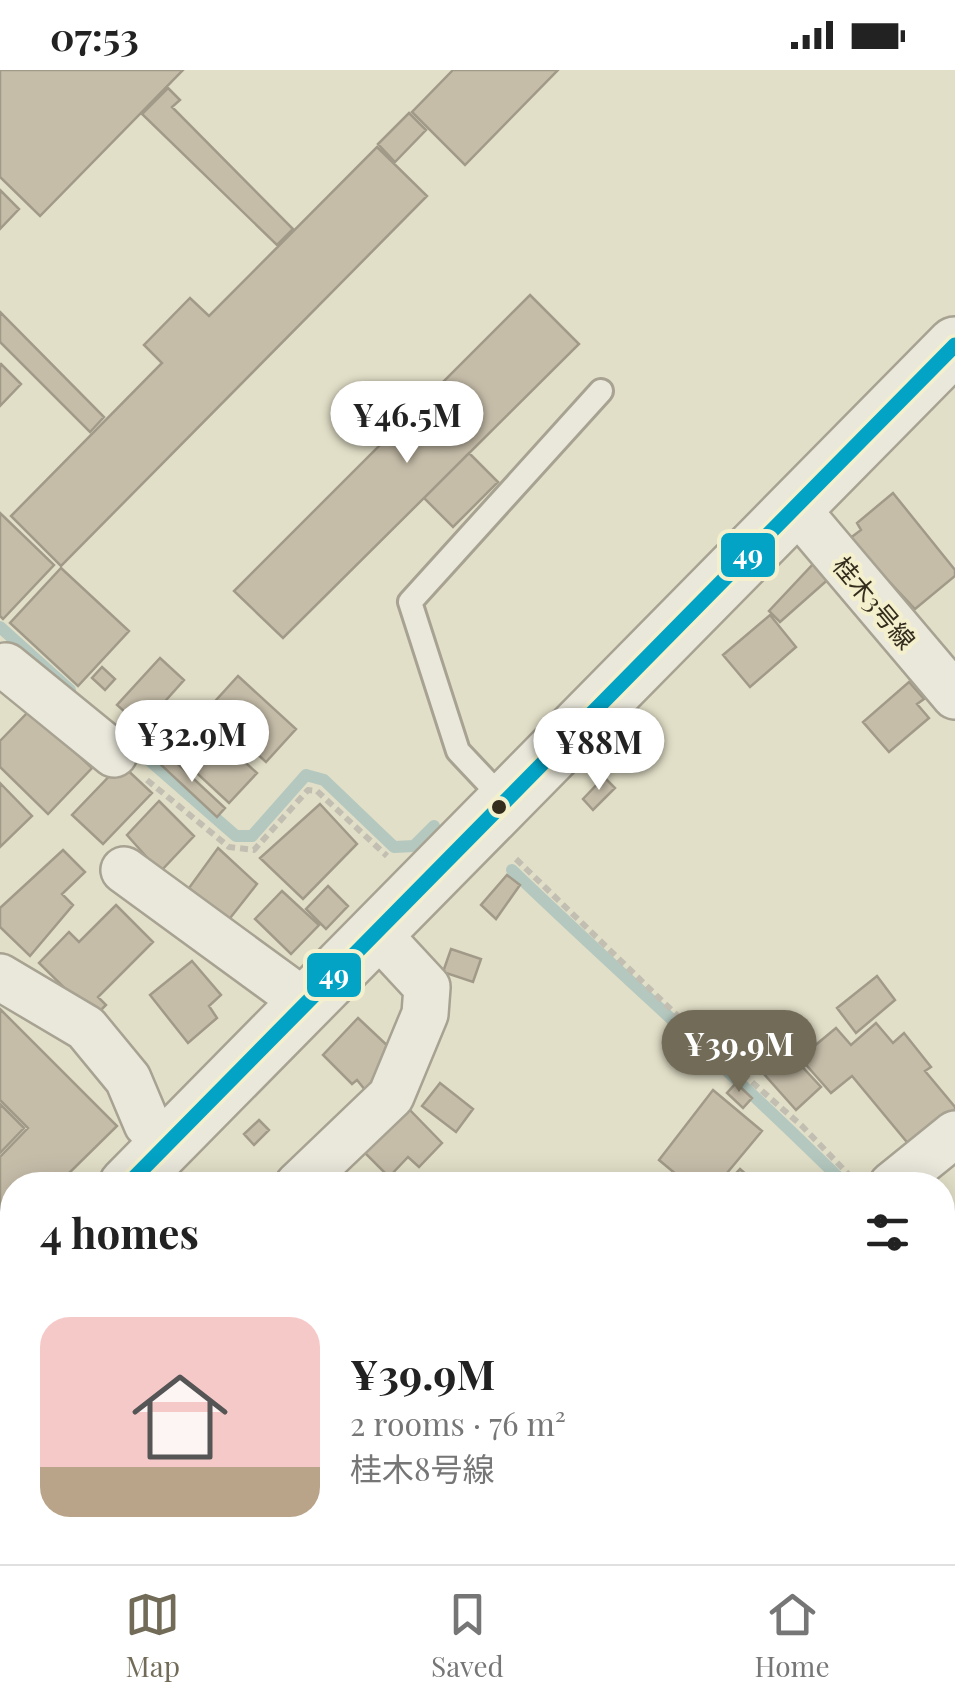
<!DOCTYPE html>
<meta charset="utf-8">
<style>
body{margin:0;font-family:"Playfair Display","Noto Sans JP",serif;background:#f6f6f6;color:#222;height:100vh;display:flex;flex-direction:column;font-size:38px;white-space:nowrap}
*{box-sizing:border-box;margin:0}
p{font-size:32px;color:#767676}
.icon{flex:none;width:55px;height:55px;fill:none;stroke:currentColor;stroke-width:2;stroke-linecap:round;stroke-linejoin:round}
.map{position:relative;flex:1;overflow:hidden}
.side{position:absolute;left:0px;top:1102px;width:955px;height:392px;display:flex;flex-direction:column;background:#fff;border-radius:40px 40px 0 0;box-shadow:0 5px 25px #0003}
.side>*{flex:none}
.price{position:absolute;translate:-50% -85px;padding:0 22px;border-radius:35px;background:#fff;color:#222;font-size:32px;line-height:65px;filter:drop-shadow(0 2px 5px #0008)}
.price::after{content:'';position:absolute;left:50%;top:60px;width:30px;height:22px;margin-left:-15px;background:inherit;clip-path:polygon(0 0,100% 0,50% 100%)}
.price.current{background:#716b58;color:#fff}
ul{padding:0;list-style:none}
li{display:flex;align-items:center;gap:30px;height:250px;padding:0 40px}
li+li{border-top:2px solid #e0e0e0}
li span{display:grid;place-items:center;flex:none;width:280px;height:200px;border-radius:30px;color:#555}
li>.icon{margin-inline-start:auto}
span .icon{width:120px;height:120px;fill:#fffc;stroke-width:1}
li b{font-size:42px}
h2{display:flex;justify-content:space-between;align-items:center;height:120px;padding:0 40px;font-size:42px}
.status{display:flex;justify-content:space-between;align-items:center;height:70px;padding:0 50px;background:#fff;direction:ltr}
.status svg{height:28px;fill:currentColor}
.menu{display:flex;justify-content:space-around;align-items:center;height:140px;border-top:2px solid #e0e0e0;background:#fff;font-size:28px;color:#767676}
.menu a{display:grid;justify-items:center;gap:5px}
.menu .current{color:#716b58}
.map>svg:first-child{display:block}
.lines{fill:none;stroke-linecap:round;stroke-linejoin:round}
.stream{stroke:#b4c8bf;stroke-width:12}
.building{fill:#c6bda9;stroke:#a19a88;stroke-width:2.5}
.service-casing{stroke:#a7a292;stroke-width:28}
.minor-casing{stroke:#a7a292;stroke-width:50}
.tertiary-casing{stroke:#a7a292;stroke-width:60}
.path{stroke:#c2bfb2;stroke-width:6;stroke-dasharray:8 5;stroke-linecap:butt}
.service{stroke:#eae8db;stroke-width:22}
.minor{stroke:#eae8db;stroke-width:45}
.tertiary{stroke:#eae8db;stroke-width:55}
.bus-1-casing{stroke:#f4f0cd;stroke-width:22}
.bus-1{stroke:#03a3c5;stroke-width:15}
.bus-dot{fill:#342c1c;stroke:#f4f0cd;stroke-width:4}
.labels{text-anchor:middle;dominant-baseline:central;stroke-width:8;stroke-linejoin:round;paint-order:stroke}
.street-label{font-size:25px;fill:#342c1c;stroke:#f4f0cd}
.line-badge{stroke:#f4f0cd;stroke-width:4}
.badge-label{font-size:28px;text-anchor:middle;font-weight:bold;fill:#fff}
</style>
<div class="status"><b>07:53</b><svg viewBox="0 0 49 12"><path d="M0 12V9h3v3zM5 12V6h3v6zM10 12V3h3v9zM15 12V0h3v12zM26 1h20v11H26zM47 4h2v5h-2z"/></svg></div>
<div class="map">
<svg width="955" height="1494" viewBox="0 0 955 1494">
<rect width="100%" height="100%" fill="#e2dfc8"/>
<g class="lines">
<path class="stream" d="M0,557L70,620
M126,670L236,766H252L306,705L324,710L394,777L414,776L434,756
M512,800C622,906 738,1007 846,1115"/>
</g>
<path class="building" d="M0,0H183L40,146L0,107Z
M453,0H558L465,95L412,42Z
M168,18L180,30L172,37L293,159L277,175L142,44Z
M409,43L426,60L395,92L378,74Z
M377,77L427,126L61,496L11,446L162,293L144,275L190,228L209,246Z
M0,120L19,139L0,159Z
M530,225L579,274L283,568L234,521Z
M0,242L104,347L90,362L0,272Z
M1,294L21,314L0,336V295Z
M469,383L498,412L453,457L424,428Z
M893,423L955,500V506L915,539L849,469L861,460L857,453Z
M0,443L54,495L3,549L0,546Z
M815,492L832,506L780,552L769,541Z
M61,498L129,561L78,616L10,553Z
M770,545L796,577L750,617L723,585Z
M160,588L184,610L142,657L117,635Z
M102,597L115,609L105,620L92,608Z
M238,606L296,659L266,692L208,639Z
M909,612L924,629L917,634L929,648L889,682L863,652Z
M30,640L92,698L48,744L0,697V671Z
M198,650L257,703L229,733L171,679Z
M166,683L225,738L217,747L158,692Z
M121,694L152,723L103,774L72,745Z
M604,707L615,718L593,740L583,729Z
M0,713L32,746L0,777Z
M159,731L194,766L160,802L127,765Z
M320,734L357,774L303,829L260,788Z
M218,778L257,814L227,852L189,818Z
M63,780L85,802L62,824L73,835L30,886L0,857V838Z
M507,805L520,815L496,849L481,835Z
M328,816L348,836L326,859L306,839Z
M282,821L319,855L291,884L255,849Z
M116,835L153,872L98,927L106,935L94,947L39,893L69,862L79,872Z
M451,879L481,889L473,912L443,902Z
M192,891L221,925L209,936L217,948L188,973L150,925Z
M877,906L895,930L856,963L837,938Z
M0,939L117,1056L57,1115H12V1145L5,1152L0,1147V1087L28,1058L0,1030Z
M358,948L391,979L366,1021L357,1010L352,1014L323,985Z
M876,953L893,973L904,963L931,997L925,1001L955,1037V1042L911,1077L852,1006L831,1023L800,988L836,958L851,975Z
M778,986L787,995L794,988L821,1017L796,1040L763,1003Z
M440,1013L473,1039L456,1062L422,1036Z
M736,1013L752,1028L743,1038L727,1023Z
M713,1020L762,1061L717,1115H689L659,1090Z
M0,1034L24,1058L0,1083Z
M406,1036L442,1073L419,1097L408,1087L389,1107L363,1081Z
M259,1050L269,1060L254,1075L244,1064Z
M740,1099L758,1115H725Z
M50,1482H93L103,1494H59Z"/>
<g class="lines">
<defs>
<path id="service" d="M505,731L458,681L410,532L601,321
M0,1419L12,1439
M39,1482L43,1489"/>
<path id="minor" d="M795,437L955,626
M6,596L114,684
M124,800L306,933
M0,907L86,958L128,1009L147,1054L171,1070
M298,1115L391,1026L425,944L427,917L376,862
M892,1115L955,1064
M0,1347L12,1336
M942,1443L955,1437
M430,1482L444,1494
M539,1494L551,1482"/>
<path id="tertiary" d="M127,1115L955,275
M0,1244L12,1231"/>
</defs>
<use href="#service" class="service-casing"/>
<use href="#minor" class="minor-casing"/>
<use href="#tertiary" class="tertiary-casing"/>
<path class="path" d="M147,710L229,777L254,780L308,720L317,721L387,786
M516,789L688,956L802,1056L851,1107"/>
<use href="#service" class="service"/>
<use href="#minor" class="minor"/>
<use href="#tertiary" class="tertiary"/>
<defs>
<path id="bus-1" d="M127,1115L955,275"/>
</defs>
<use href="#bus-1" class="bus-1-casing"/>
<use href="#bus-1" class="bus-1"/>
</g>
<circle class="bus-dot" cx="499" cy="737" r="9"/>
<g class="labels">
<g class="street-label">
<text transform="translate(875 532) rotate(50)">桂木3号線</text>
</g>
</g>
<g class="line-badge">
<rect x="719" y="461" width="58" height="48" rx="10" fill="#03a3c5"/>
<rect x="305" y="881" width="58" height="48" rx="10" fill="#03a3c5"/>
</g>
<g class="badge-label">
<text x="748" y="495">49</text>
<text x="334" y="915">49</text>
</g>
</svg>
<b class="price" style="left:407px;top:396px">¥46.5M</b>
<b class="price" style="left:192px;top:715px">¥32.9M</b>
<b class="price" style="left:599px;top:723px">¥88M</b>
<b class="price current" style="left:739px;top:1025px">¥39.9M</b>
<section class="side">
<h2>4 homes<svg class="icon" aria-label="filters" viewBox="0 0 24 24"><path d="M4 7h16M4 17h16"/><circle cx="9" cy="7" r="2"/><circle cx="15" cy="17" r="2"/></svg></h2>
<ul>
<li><span style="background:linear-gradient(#f6c9c9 75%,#b9a48a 0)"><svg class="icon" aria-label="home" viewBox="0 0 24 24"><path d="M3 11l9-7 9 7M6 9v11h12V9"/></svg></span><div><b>¥39.9M</b><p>2 rooms · 76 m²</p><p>桂木8号線</p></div></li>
</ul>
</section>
</div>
<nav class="menu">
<a class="current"><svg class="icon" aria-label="map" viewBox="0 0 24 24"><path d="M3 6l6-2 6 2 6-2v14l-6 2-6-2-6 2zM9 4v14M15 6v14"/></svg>Map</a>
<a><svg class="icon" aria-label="saved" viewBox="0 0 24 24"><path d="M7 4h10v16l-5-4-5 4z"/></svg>Saved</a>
<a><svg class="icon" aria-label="home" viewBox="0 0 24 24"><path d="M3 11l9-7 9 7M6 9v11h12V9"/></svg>Home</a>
</nav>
